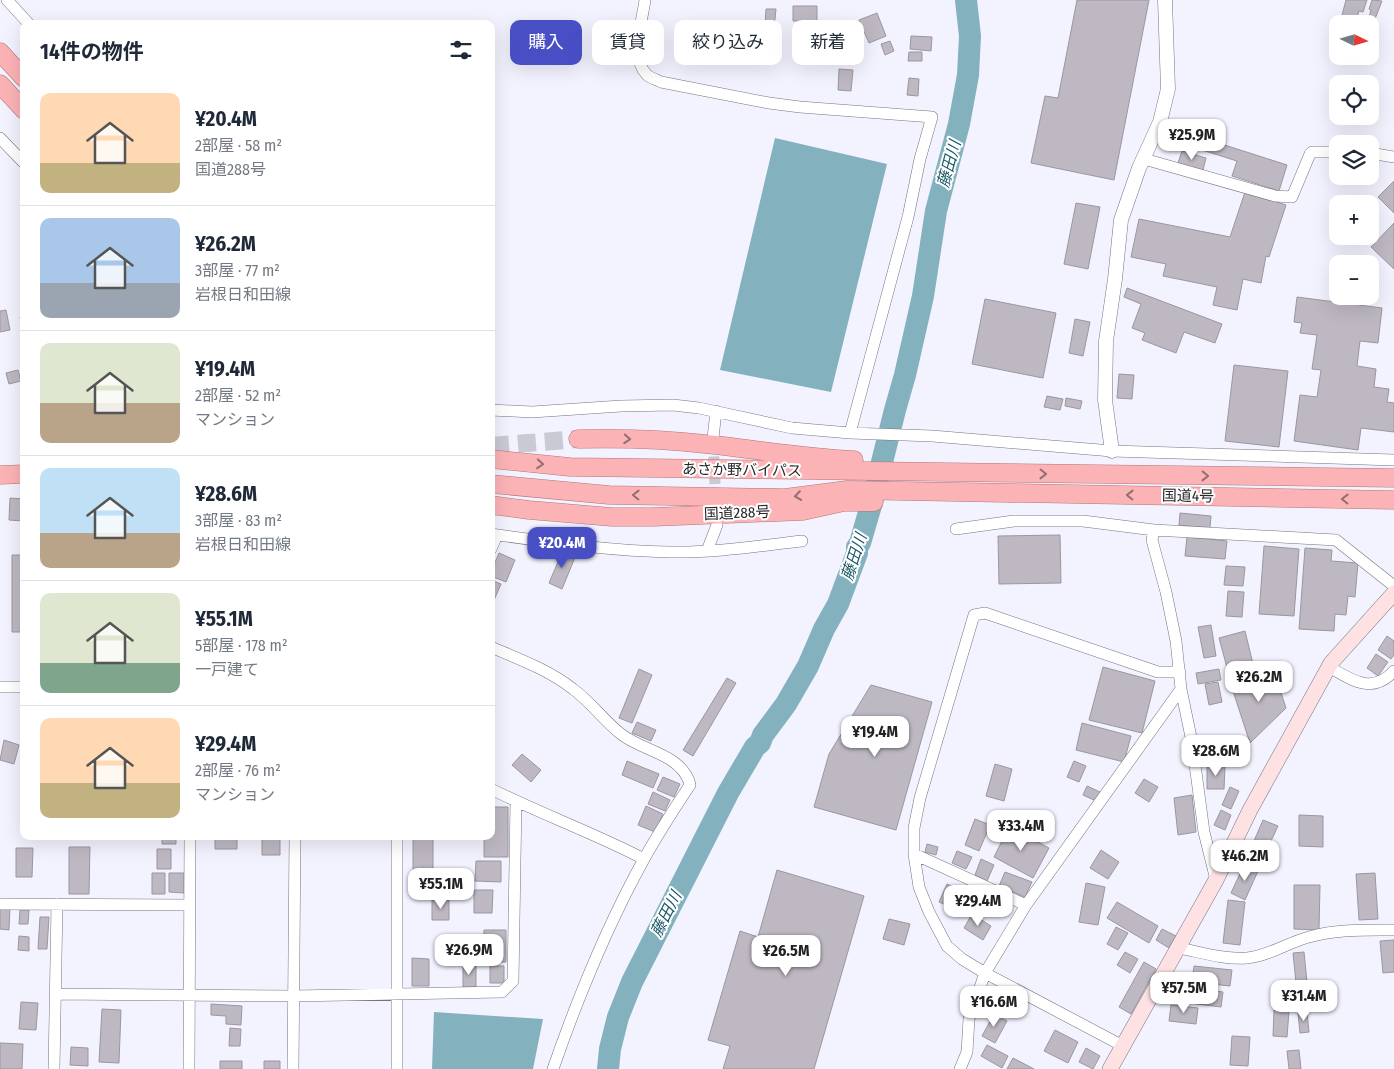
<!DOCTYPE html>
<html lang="ja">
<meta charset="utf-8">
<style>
body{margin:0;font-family:"Fira Sans Condensed","Noto Sans JP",sans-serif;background:#f6f6f7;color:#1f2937;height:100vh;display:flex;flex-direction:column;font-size:19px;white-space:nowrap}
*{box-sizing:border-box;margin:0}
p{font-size:16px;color:#747a83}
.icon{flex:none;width:28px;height:28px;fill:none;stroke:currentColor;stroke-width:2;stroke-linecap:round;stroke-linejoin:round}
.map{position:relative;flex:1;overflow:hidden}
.details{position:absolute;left:20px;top:20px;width:475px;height:820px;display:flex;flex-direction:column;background:#fff;border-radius:10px;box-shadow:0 5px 20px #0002}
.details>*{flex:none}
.top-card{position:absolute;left:510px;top:20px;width:475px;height:45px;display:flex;gap:10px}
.needle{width:32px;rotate:95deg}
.controls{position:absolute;left:1329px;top:15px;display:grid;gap:10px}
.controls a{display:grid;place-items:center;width:50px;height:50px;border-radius:10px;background:#fff;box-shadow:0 5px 20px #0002;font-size:25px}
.price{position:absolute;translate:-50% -42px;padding:0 11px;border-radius:10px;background:#fff;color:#222;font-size:16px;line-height:32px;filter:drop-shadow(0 1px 2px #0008)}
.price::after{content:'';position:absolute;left:50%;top:30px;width:15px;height:11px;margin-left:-8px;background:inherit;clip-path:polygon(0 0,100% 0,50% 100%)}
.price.active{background:#484fc4;color:#fff}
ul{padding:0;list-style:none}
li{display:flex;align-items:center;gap:15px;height:125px;padding:0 20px}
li+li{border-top:1px solid #e0e1e3}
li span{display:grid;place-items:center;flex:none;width:140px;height:100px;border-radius:10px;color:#555}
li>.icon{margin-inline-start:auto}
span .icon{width:60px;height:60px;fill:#fffc;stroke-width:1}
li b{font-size:21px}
h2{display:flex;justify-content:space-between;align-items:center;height:60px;padding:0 20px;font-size:21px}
.tag{padding:0 18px;border-radius:10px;background:#fff;box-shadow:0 5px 20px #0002;font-size:18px;line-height:45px}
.tag.active{background:#484fc4;color:#fff}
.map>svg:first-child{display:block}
.water{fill:#84b1be}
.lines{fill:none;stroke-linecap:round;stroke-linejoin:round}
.river{stroke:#84b1be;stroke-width:22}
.building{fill:#beb8c2;stroke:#9b969f}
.minor-tunnel{stroke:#cacad5;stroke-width:11;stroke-dasharray:11 5.5;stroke-linecap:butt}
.trunk-tunnel{stroke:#cacad5;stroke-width:18;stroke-dasharray:18 9;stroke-linecap:butt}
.minor-casing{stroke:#73757e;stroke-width:12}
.tertiary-casing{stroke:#73757e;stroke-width:15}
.secondary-casing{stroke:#73757e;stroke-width:16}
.trunk-casing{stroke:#b17679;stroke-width:19}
.minor{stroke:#fff;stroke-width:11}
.tertiary{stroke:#fff;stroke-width:14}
.secondary{stroke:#fee2e3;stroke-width:15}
.trunk{stroke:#fcb3b6;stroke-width:18}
.oneway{stroke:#926e71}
.labels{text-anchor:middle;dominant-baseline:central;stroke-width:4;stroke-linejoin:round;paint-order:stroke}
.street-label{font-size:15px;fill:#28282c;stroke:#fff}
.water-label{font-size:16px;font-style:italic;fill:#1d5968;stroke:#fff}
</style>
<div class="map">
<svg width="1394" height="1069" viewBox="0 0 1394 1069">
<rect width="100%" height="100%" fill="#f2f3ff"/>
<path class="water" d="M775,138L887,164L831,392L720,370Z
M434,1012L543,1019L533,1069H432Z"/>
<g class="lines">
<path class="river" d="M608,1069L610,1049L618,1017L632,982L728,793L755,747L760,743L763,735L786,704L808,666L824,629L838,604L857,553V547L860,543L872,502L895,410L905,375L923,296L936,211L959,124L968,75L970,36L966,0"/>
</g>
<path class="building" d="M1077,0H1149L1114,180L1031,163L1045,96L1058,98Z
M1346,0H1367L1363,12L1359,11L1356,21L1352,20L1351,22L1341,19Z
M1372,0L1382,1L1375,19L1369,17L1371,10L1369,9Z
M793,6H817V21H793Z
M766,9H776L774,29L765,28Z
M877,13L886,36L869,43L859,20Z
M802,26L814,27L811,62L799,60Z
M911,36L932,37L931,51L910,49Z
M890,41L894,51L885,55L881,44Z
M909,52H922V61H908Z
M839,69L853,70L851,91L838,90Z
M909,78L919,79L918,96L907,95Z
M1184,132L1287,165L1279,191L1232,176L1237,161L1180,143Z
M1182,151L1206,158L1203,170L1178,163Z
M1394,181V213L1378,197Z
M1245,192L1286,205L1269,257L1266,256L1261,283L1243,279L1237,310L1213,305L1217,287L1163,276L1166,264L1131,257L1139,219L1230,237Z
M1076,203L1100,207L1088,269L1064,264Z
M1394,223V269L1371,247Z
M1127,288L1222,324L1215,343L1184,332L1176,353L1142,340L1145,333L1132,328L1141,304L1124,297Z
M1297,297L1382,308L1378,343L1360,341L1357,366L1376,369L1374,387L1389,389L1387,402L1394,403V432L1361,428L1358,450L1294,441L1300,395L1317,397L1321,370L1312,369L1317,335L1300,333L1302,323L1294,322Z
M985,299L1056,313L1043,378L972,364Z
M6,310L10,330L0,332V311Z
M24,316V338L20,317Z
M1075,319L1090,322L1083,356L1069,353Z
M1234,365L1288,371L1279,447L1225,441Z
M18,370L21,381L9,384L6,373Z
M1119,374L1134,375L1132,399L1117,398Z
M1047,396L1063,399L1060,410L1044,407Z
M1066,398L1082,401L1080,409L1065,406Z
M10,498L24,499L23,521L9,520Z
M1180,513L1211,516L1210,528L1179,525Z
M1060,535L1061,583L999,584L998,536Z
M1187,537L1227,541L1225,559L1185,556Z
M1264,546L1299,549L1294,616L1259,614Z
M1305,548L1332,550L1331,561L1358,563L1355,597L1348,596L1346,615L1335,614L1334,631L1299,629Z
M563,550L576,555L562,589L549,583Z
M499,553L515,560L506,582L491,576V572Z
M12,555H24V632H12Z
M1226,566L1245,567L1243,586L1224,585Z
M491,580L501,584L491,607Z
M1228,591L1244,592L1242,617L1226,616Z
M1211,625L1216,656L1204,658L1198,627Z
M1245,631L1254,668L1229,675L1219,638Z
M1387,636L1394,641V655L1391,659L1378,650Z
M1376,654L1388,662L1378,676L1367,668Z
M1103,667L1155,681L1142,733L1089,720Z
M639,669L652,675L632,723L619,718Z
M1219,669L1221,680L1198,684L1196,673Z
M1274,671L1286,708L1250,743L1231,685Z
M727,678L736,683L693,756L683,750Z
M1218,682L1222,702L1209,705L1205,684Z
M871,685L932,702L896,830L814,807L829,754Z
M637,722L656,730L651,741L632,733Z
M1082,723L1131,736L1124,762L1076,750Z
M4,740L19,745L14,764L0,760Z
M522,754L541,770L531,782L512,765Z
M627,761L659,774L653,788L622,775Z
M1074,761L1086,766L1079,782L1067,777Z
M995,764L1012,769L1004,801L986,796Z
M1207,766H1225L1224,789H1207Z
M663,777L680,784L674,797L657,790Z
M1144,779L1158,787L1149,802L1135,793Z
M1087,786L1100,792L1096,801L1083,795Z
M1230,787L1239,791L1231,809L1222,805Z
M653,792L670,800L665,811L648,804Z
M1192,795L1196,832L1178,835L1174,798Z
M646,806L663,814L655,832L638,825Z
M491,807H508V857H484V836H491Z
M1221,810L1231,815L1225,830L1214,825Z
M1299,815L1323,816V847L1299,846Z
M975,819L990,825L979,851L965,845Z
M1263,820L1278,826L1265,854L1251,848Z
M1009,827L1049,848L1033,878L994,857Z
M162,836H176V844H162Z
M215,836H237V849H215Z
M413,836H433V881H413Z
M262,837H280V855H262Z
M927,844L938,847L936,855L925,852Z
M69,847H90L89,894H69Z
M16,848H33L32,877H16Z
M157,849H171V869H157Z
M1101,850L1119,862L1108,879L1090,868Z
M957,851L972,857L966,869L952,863Z
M981,859L994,865L987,881L975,875Z
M476,861H501V882L475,881Z
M1244,865L1258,871L1245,900L1231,893Z
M777,870L864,896L814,1069H723L730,1046L708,1040L740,931L758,937Z
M1005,872L1032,882L1025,897L999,886Z
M152,873H165V894H152Z
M169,873H184V893L169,892Z
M1375,873L1378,919L1359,920L1356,874Z
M1086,883L1105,887L1098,925L1079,922Z
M947,884L970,894L963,912L939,902Z
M1294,885H1320L1319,930L1294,929Z
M474,890H493L492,913H474Z
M432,900H449V920H432Z
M1228,900L1245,902L1240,945L1223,943Z
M1117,902L1158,926L1149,943L1107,918Z
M0,905L10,906L9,930L0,929Z
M20,910H29L28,924H19Z
M972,914L991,926L983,940L964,928Z
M40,917H49L47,949H38Z
M889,919L910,924L904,945L883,939Z
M1116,927L1128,933L1118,950L1107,944Z
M1162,929L1176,936L1169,948L1156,940Z
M484,930H506V962H483Z
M19,936L29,937V951L18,950Z
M1394,940V972L1383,973L1380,941Z
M1125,952L1138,959L1130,973L1117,965Z
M1304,952L1307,982L1296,983L1293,953Z
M412,958L429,959V986H412Z
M1144,962L1156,969L1131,1014L1119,1007Z
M463,965L476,966V987H463Z
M490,966H504V983H490Z
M1194,966L1232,970L1230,986L1192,982Z
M1183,987L1223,992L1221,1007L1181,1002Z
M21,1002L38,1003L36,1030L19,1029Z
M211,1004L242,1006L241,1025L226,1024V1016L211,1015Z
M1171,1005L1198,1008L1196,1024L1169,1021Z
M102,1009L121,1010L119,1063L99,1062Z
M1274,1010L1289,1011L1287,1037L1273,1036Z
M1307,1012L1309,1032L1300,1033L1298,1013Z
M994,1014L1007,1021L995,1043L982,1036Z
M230,1028L241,1029L240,1046H229Z
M1055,1030L1078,1042L1068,1063L1044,1051Z
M1232,1036L1250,1037L1248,1066L1230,1065Z
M0,1043L23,1044L22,1069H0Z
M987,1045L1008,1056L1002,1068L981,1056Z
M71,1047L88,1048V1066L70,1065Z
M1086,1048L1100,1056L1093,1069L1079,1062Z
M1299,1050L1301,1069H1289L1287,1051Z
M1013,1058L1034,1069H1007Z
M220,1061H242V1069H220Z
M264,1061H280V1069H264Z"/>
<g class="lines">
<path class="minor-tunnel" d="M713,440L716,504"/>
<path class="trunk-tunnel" d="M491,446L578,439"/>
<defs>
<path id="minor" d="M7,0L29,24
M645,0C642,22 630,58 647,75C651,78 657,80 661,82L769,103L800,107L932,117L920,159L908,217L850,433
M0,138L24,163
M1370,153L1394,157
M1144,159L1275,196L1292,197L1310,154L1312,152H1338
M491,410L532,412L621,406L673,405L699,408L792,428L850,433L932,436L1112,451L1394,460
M713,438L716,411
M956,529L1014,521H1083L1154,530L1336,540L1394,586
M1154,530L1152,540L1166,592L1176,641L1181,689L1192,742L1204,832L1216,880
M491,534C550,542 610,551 669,552C714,553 758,546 802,541
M491,549L497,535
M707,551L717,525
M491,647C519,659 549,670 573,689C591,702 604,721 621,734C642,751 678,753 689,781L690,785C674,809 658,834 644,859C607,926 578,997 553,1069
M1329,667C1352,680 1372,695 1394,671
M0,687H24
M491,789C541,814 594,833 644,859
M397,836V1069
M914,854L1026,905
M0,904L190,905
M1179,948C1200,952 1225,960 1247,958C1269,956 1289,942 1309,937C1336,929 1367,930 1394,930
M56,994L294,996L502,992L513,981L516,801
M1123,1046L985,973L962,959L947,946L929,912L919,887L914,854V828L920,798L974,615L985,613L1158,672H1180
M54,1069L57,904
M189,1069L190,836
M293,1069L295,836
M960,1069L967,1052L969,1019L985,973L1026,905L1181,689"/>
<path id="tertiary" d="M1112,451L1105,400L1106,341L1115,279L1121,220L1139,168L1160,122L1168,89L1165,0"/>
<path id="secondary" d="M1110,1069L1216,880L1250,810L1331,663L1394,593"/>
<path id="trunk" d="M0,52L24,78
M0,84L24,110
M578,439C621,438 663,439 705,444C755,449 804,458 854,460
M491,459L570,467L1394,478
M0,475L24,474
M491,484L609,495L785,498L847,490L1394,500
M491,505L529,510L612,517H653L803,511L844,502H874"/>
</defs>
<use href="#minor" class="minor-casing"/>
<use href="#tertiary" class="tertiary-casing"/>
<use href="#secondary" class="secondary-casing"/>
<use href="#trunk" class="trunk-casing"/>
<use href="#minor" class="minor"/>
<use href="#tertiary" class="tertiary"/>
<use href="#secondary" class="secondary"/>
<use href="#trunk" class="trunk"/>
</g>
<defs><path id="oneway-chevron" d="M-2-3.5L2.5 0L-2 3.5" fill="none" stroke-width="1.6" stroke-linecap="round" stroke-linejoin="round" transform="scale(1.25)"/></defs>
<g class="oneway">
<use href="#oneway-chevron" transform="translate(627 439) rotate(4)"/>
<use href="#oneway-chevron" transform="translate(540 464) rotate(5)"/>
<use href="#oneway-chevron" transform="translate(1043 474) rotate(1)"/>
<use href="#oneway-chevron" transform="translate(1205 476) rotate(1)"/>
<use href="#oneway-chevron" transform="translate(636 495) rotate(-179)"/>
<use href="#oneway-chevron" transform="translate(1130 495) rotate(-179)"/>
<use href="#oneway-chevron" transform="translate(798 496) rotate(172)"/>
<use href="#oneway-chevron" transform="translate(1345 499) rotate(-179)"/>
</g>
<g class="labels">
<g class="street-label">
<text transform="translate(742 470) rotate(1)">あさか野バイパス</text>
<text transform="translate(1188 496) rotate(1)">国道4号</text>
<text transform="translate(737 513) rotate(-2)">国道288号</text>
</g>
<g class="water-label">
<text transform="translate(949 164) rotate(-75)">藤田川</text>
<text transform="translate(854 557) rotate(-72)">藤田川</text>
<text transform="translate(666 914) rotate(-63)">藤田川</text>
</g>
</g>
</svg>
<div class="controls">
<a><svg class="needle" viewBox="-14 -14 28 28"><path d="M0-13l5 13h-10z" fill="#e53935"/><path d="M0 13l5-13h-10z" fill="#747a83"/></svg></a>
<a><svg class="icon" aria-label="locate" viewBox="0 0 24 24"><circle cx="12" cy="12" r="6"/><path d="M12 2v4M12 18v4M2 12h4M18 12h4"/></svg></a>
<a><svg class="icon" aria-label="layers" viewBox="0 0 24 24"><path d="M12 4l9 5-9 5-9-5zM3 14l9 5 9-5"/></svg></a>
<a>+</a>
<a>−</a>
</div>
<b class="price" style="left:1192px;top:161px">¥25.9M</b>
<b class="price active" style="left:562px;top:569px">¥20.4M</b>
<b class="price" style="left:1259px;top:703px">¥26.2M</b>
<b class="price" style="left:875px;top:758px">¥19.4M</b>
<b class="price" style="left:1216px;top:777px">¥28.6M</b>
<b class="price" style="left:1021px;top:852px">¥33.4M</b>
<b class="price" style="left:1245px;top:882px">¥46.2M</b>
<b class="price" style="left:441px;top:910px">¥55.1M</b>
<b class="price" style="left:978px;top:927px">¥29.4M</b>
<b class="price" style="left:469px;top:976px">¥26.9M</b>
<b class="price" style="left:786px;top:977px">¥26.5M</b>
<b class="price" style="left:1184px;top:1014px">¥57.5M</b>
<b class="price" style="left:1304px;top:1022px">¥31.4M</b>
<b class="price" style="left:994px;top:1028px">¥16.6M</b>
<div class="top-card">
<a class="tag active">購入</a>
<a class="tag">賃貸</a>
<a class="tag">絞り込み</a>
<a class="tag">新着</a>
</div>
<section class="details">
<h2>14件の物件<svg class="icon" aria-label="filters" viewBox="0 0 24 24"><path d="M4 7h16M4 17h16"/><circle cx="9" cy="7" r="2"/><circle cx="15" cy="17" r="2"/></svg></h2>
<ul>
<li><span style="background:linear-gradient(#ffd9b3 70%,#c2b280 0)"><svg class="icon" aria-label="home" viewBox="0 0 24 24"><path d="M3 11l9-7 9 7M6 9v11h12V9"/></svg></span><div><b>¥20.4M</b><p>2部屋 · 58 m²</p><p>国道288号</p></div></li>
<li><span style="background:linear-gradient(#a9c7e8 65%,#9aa5b1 0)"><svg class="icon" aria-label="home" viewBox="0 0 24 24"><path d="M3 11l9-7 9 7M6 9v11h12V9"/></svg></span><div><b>¥26.2M</b><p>3部屋 · 77 m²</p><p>岩根日和田線</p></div></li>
<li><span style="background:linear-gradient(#dfe7d0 60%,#b9a48a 0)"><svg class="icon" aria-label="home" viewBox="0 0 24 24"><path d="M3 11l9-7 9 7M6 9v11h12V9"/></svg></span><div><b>¥19.4M</b><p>2部屋 · 52 m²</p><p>マンション</p></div></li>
<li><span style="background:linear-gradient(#bfe0f5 65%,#b9a48a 0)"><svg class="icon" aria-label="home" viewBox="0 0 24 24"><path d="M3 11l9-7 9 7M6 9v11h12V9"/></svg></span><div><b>¥28.6M</b><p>3部屋 · 83 m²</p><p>岩根日和田線</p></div></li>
<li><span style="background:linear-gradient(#dfe7d0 70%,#7fa58c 0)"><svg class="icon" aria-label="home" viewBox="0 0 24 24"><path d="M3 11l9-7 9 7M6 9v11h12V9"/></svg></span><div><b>¥55.1M</b><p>5部屋 · 178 m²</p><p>一戸建て</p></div></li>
<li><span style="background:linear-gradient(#ffd9b3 65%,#c2b280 0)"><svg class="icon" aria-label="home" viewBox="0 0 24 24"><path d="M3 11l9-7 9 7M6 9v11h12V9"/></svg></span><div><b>¥29.4M</b><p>2部屋 · 76 m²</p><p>マンション</p></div></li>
</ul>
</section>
</div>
